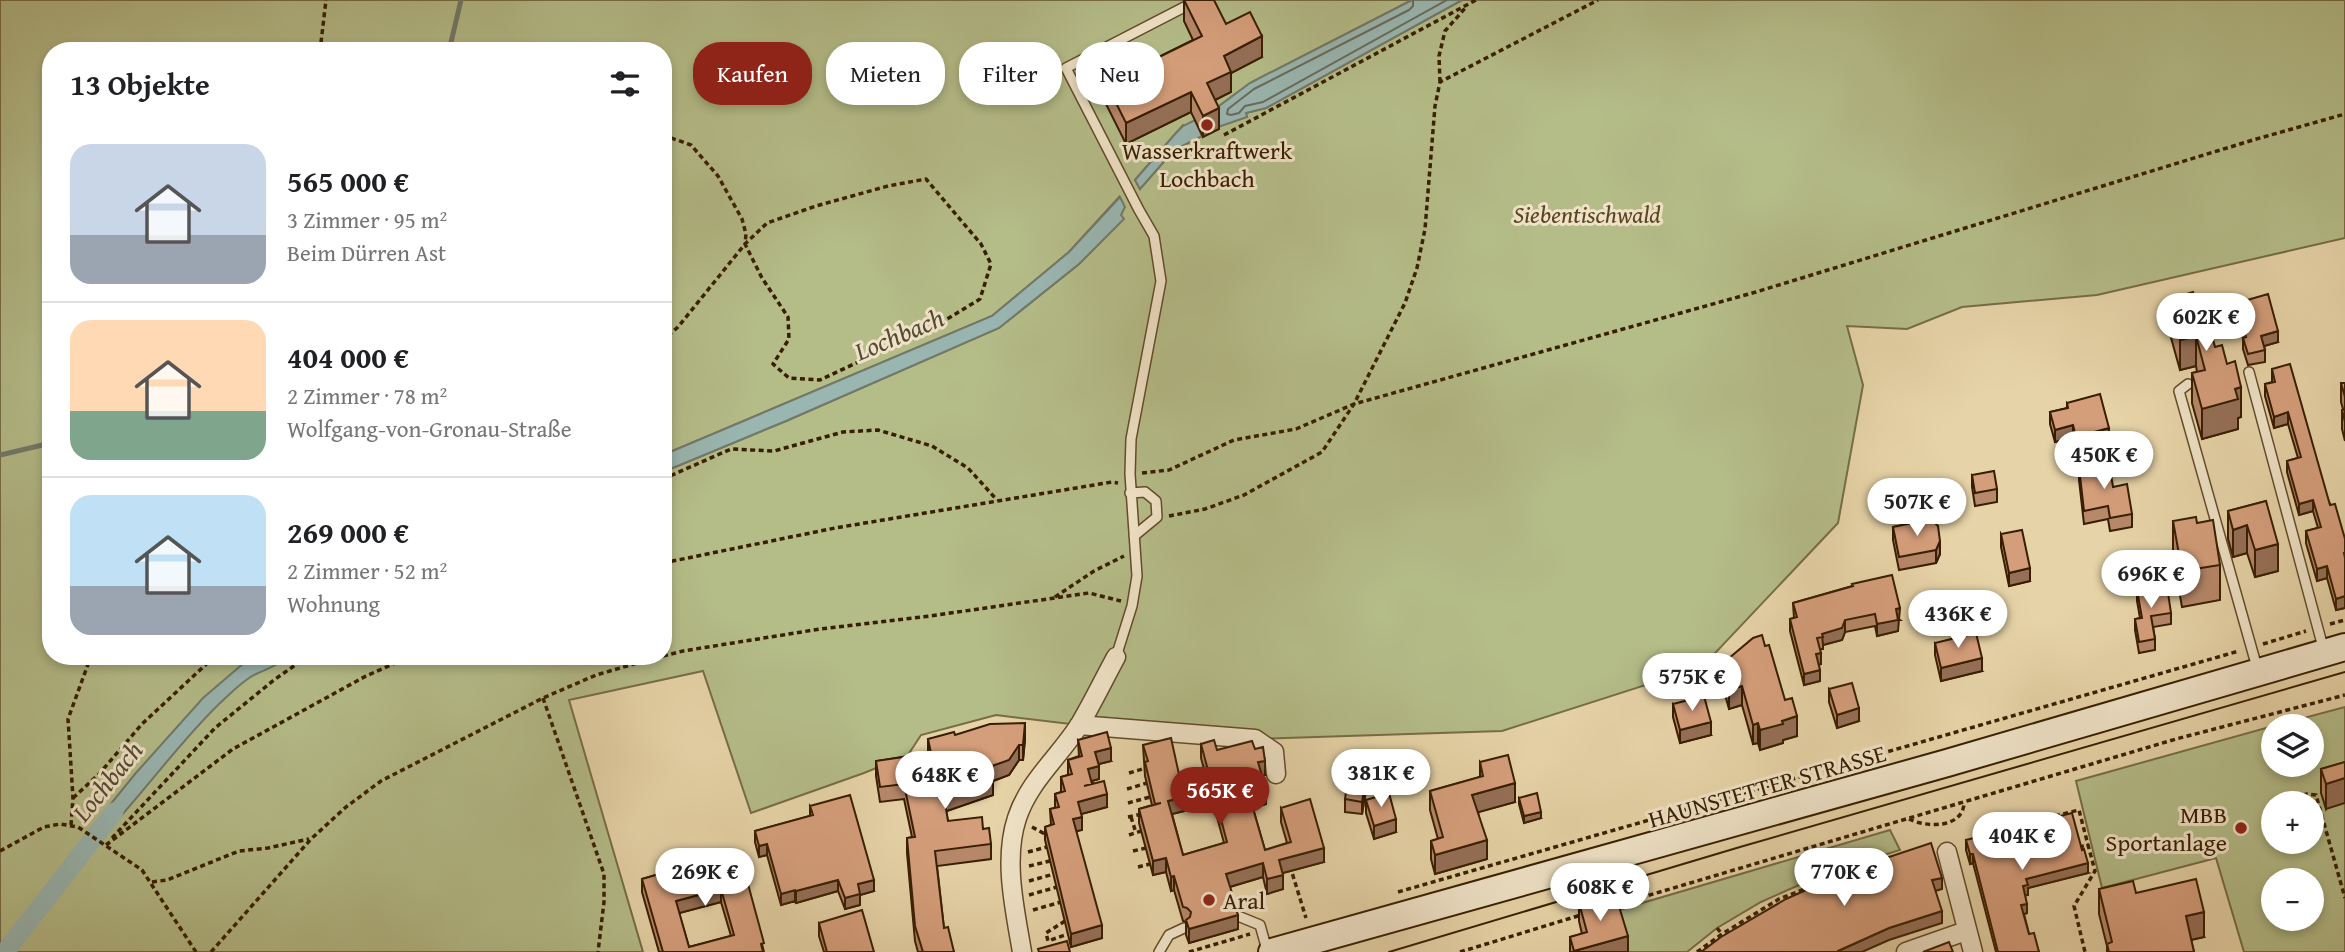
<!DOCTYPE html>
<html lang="de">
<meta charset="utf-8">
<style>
body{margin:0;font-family:"Gentium Book Plus",serif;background:#f6f6f6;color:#202124;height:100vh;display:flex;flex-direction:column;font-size:26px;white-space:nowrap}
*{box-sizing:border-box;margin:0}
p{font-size:23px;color:#757577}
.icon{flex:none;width:38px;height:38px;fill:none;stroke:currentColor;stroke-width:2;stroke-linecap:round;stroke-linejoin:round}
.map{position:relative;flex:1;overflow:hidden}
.side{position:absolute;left:42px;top:42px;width:630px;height:623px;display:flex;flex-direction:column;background:#fff;border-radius:28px;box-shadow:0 4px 10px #0003}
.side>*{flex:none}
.banner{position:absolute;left:693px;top:42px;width:665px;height:63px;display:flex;gap:14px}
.controls{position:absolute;left:2261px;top:714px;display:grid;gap:14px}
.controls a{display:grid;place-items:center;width:63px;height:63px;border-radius:50%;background:#fff;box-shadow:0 4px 10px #0003;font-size:35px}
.price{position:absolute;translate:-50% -60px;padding:0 16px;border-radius:24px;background:#fff;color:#222;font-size:23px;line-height:46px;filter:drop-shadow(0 2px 4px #0008)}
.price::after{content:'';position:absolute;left:50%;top:42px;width:21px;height:16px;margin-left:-10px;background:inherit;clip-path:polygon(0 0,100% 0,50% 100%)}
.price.on{background:#8f2418;color:#fff}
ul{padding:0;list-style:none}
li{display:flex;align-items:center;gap:21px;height:175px;padding:0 28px}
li+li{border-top:2px solid #e0e0e0}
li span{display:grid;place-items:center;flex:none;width:196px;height:140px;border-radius:21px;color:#555}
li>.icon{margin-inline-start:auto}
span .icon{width:84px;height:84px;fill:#fffc;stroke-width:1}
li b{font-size:30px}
h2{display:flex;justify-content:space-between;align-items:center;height:84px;padding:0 28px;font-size:30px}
.tag{padding:0 24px;border-radius:28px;background:#fff;box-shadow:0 4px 10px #0003;font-size:24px;line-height:63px}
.tag.on{background:#8f2418;color:#fff}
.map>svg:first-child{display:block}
.green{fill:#b4bc88;stroke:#766d44;stroke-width:2;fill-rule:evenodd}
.water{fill:#99b6b1;stroke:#72796b;stroke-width:2}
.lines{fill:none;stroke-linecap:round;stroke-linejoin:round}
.shore{stroke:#686a59;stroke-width:2}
.stream{stroke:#72796b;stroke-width:5}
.canal{stroke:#99b6b1;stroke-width:19}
.lane-casing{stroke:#644b2a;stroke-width:12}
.street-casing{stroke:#644b2a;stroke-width:21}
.secondary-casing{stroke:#381e01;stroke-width:30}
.path{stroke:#381e01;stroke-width:3.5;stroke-dasharray:5 3.5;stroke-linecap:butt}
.lane{stroke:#efe2c6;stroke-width:9}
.street{stroke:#efe2c6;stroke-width:18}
.secondary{stroke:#efe2c6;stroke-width:26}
.tram{stroke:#381e01;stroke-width:2}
.wall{fill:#b7886a;stroke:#381e01;stroke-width:2;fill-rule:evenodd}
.shaded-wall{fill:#956f56;stroke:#381e01;stroke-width:2}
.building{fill:#d59e7b;stroke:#381e01;stroke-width:2;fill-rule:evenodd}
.poi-dot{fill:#8f2418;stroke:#efe2c6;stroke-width:2.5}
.labels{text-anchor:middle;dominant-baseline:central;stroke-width:6;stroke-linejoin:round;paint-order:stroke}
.poi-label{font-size:24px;fill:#381e01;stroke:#efe2c6}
.park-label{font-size:24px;font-style:italic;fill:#574623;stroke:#efe2c6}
.street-label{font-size:24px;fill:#381e01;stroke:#efe2c6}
.water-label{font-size:26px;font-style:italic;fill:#554c36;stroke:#efe2c6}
</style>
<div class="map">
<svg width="2345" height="952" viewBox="0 0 2345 952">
<rect width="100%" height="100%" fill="#e6d3a7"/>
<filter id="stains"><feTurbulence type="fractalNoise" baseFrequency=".00286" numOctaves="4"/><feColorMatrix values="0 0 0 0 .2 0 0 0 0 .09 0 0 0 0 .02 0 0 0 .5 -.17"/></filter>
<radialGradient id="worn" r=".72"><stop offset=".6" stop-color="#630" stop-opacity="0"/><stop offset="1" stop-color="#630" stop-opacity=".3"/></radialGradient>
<path class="green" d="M0,0H1412L1250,83L1211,112L1247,117L1246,113L1266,108L1462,0H2345V238L2097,295L1962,307L1907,329L1847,326L1863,385L1838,523L1702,667L1502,731L1255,739L1079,725L996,715L921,735L908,755L864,773L751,813L703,671L569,700L643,952H0ZM51,51H663V455L992,316L1069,252L1119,197L1121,215L1123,219L1079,264L999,328L786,421L663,472V656H51ZM1183,125L1202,136L1174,150L1140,189L1135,180Z
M2345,707V952H2244L2216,858L2102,888L2076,781L2273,726V765H2312V726H2274ZM2273,803H2312V842H2273ZM2273,880H2312V919H2273Z
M1890,830L1900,850L1826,873L1761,902L1717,928L1687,952H1627L1615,911Z"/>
<path class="water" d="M1412,0H1462L1266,108L1246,113L1247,117L1218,127L1211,112L1250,83Z
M1195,120L1202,136L1174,150L1140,189L1135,180L1176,133L1183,126Z
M1120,197L1125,207L1121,215L1124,219L1079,264L999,328L786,421L663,472V455L992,316L1069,252Z
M252,656H289C277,666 269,668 256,674C243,680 228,696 218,705C176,746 143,794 103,836L92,827L135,774L203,698Z"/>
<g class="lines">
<path class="shore" d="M1413,0V6L1409,10L1254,89L1228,109L1227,114L1231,115L1239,113L1245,106L1263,102L1447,0"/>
<path class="stream" d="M449,51L461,0
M0,455L51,443"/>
<path class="canal" d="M5,952L114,812"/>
<defs>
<path id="lane" d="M2249,372L2324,651
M2188,384L2179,391L2258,671
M1130,493L1145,492L1156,501L1157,517L1134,536
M1116,657L1132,606L1137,576L1130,474L1131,439L1161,281L1154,236L1139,210L1066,68L1198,0
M1233,914L1260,925L1267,950
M1159,952L1169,935L1184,928"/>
<path id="street" d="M1079,725L1255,739L1274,752L1276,774
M1947,852L1973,952
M1022,952C1015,910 1003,860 1017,818C1029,781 1060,756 1080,724C1093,702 1104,679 1116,657
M1906,952L1966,931"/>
<path id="secondary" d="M1272,952L1947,763L2345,647"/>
</defs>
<use href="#lane" class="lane-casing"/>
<use href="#street" class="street-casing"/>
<use href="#secondary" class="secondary-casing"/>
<path class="path" d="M320,51L326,0
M1440,82L1439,56L1445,31L1467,6
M663,135L691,145L718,176L742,219L746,234L745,244L762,278L788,317L789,339L773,364L789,378L820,380L939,324L980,299L991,264L981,244L926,179L888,186L816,206L767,223L745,244L678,327L663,340
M1224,135L1476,0
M1142,473L1169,470L1234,440L1296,429L1354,404L1756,292L2253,140L2345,114
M663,479L731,449L774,451L843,432L878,430L932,446L968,468L997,500
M1169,516L1205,509L1244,495L1322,452L1354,404L1405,303L1417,268L1425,229L1435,106L1440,82L1598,0
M663,563L835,528L1112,482L1118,483
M1055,597L1094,571L1124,556
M2330,624L2345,620
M2263,644L2306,631
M663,656L683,651L820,629L930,616L1089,593L1121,601
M543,698L604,874V902L598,952
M1129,773L1146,768
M1127,789L1147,783
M73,798L99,774L142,724L215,656
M2278,801L2307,794L2316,795L2345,898
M1128,803L1150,797
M2055,816L2079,810L2088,845
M1128,817L1142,814
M1131,817L1136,833
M1909,819C1927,828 1962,828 1964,804
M71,825L73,798L68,719L91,656
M1032,827L1043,833L1047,832
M1129,835L1141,831
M112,838L215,728L274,680L308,656
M106,845L233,749L366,676L411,656
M2079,847L2088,845L2095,871L2074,906L2085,952
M0,851L44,827L60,824L78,827L142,870L196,952
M1133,851L1146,848
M1028,852L1047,847
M1029,866L1050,861
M1290,866L1306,918
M1138,867L1150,864
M1029,881L1054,874
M152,882L167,880L239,851L268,848L309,839
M1398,892L2239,651
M1029,895L1057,887
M1616,905L2176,739L2345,695
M1033,910L1061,902
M1065,921L1046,933L1048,941L1068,934
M1717,928L1722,934
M211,952L311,839L346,807L381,781L543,698L596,675L662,656
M1189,952L1250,934
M1460,952L1581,915
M1697,952L1722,934L1779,899L1833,878"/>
<use href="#lane" class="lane"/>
<use href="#street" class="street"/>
<use href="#secondary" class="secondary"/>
<path class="tram" d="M1389,952L1740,847L2345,672"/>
</g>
<path class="wall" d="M1184,0L1226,24L1262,57L1231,73V92L1215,100L1219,129L1203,137L1191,112L1126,144L1106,104V83L1193,40L1184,21Z
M2177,297L2215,347L2241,417L2238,418V429L2202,439L2192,403V373L2197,372L2196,366L2180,370L2170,334V304L2177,302Z
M2237,303L2278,342L2264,346L2265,350V362L2248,365L2243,349V339L2237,314Z
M2272,369L2345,539V608L2336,610L2327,578L2317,581L2306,543V531L2318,528L2313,511L2299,515L2287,472V461L2298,458L2288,424L2274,428L2265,396V384L2272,382Z
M2341,383H2345V441L2342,429V410L2343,409L2341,402Z
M2067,403L2109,439L2076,448L2073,437L2055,442L2050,424V412L2067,408Z
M2079,467L2132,514V527L2110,531L2108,519L2084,524L2079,480Z
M1972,475L1997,489V502L1975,506L1972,487Z
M2266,501L2278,571L2255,577L2247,553L2233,557L2228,539V511Z
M1931,519L1940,554L1936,563L1899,570L1893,540V527Z
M2173,521L2197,523L2220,565V600L2182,607L2173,556Z
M2001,534L2030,581L2009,586L2001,547Z
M1852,586L1900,620H1898V631L1877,636L1875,626L1845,632L1842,640L1823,645V649H1820L1821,664L1819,665L1820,681L1804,685L1790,631V619L1794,618L1793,603Z
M2137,590L2171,613V624L2153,627L2155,639V650L2139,653L2135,630V619L2140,618L2137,601Z
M1935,643L1982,671L1941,681L1935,655Z
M1765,646L1797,736L1783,740V743L1760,750L1758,743L1753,744L1742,705L1729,709L1722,684V664Z
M1829,689L1859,721L1837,728L1829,702Z
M1673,704L1711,735L1680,743L1673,717Z
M955,735L1025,739L1023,760H1019L1009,775L993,781V795L946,811L948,821L983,829L991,844V859L937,866L944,928L954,952H918L915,941L907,853V838L912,837L904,799L880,802L876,776V761L928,753V739Z
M1078,740L1111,761L1099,764V779L1092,781L1107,807L1081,814L1082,830L1076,831L1102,938L1071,947L1045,840V827L1051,825L1050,809L1055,808V794L1061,792V777L1068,775V760L1079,756Z
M1201,744L1217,750L1265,775L1262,776L1266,804L1253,808L1265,850L1287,843L1281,822V808L1324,862L1283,873V889L1267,894L1263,877L1230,887L1232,905L1238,929L1189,943L1186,935V922L1183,921L1174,890L1171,891L1166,872L1153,875L1139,823V809L1152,805L1145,776L1143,745L1184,811L1172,814L1183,855L1224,843L1201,758Z
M1480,762L1515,802L1478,812L1487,859L1435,874L1431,859V841L1438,839L1430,810V791L1480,777Z
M2345,762L2326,809L2321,793V769Z
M1367,785L1362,814L1345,812V799Z
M1519,798L1541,818L1524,823L1519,804Z
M1366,800L1396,832L1374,839L1366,813Z
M810,806L874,891L860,895V905L845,909L838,891L796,903L795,901L781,905L767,855L759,857L755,842V831L810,816Z
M1966,840L2088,873L2028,888V895H2025L2027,913L2024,914L2029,934L2039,952H1996L1973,863L1970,864L1966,850Z
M739,851L764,952H659L642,892V879ZM721,902L731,936L689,947L679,913Z
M2099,889L2136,893L2204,937L2191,940L2194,952H2107V946L2099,914Z
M1579,903L1628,952H1570V937L1582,934L1579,921Z
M819,923L874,952H824L819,936Z"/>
<path class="shaded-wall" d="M1262,36V57L1231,73V92L1207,104V83L1224,56Z
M1191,92V112L1126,144V123Z
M1219,108V129L1203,137V116Z
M2278,331V342L2261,347V336Z
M2196,336V366L2180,370V340Z
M2241,387V417L2238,418V429L2202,439V409L2235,389Z
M2288,412V424L2274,428V417Z
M2073,425V437L2055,442V430Z
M2109,428V439L2076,448V437Z
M2313,500V511L2299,515V504Z
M2247,525V553L2233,557V530Z
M1940,541V554L1936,563V550Z
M2278,544V571L2255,577V550Z
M2327,566V578L2317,581V569Z
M2030,568V581L2009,586V573Z
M2345,596V608L2336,610V599Z
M1900,608L1898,631L1877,636V624L1896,609Z
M1845,620V632L1842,640L1823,645L1822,634Z
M1821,653V664L1816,665V654Z
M1982,658V671L1941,681V668Z
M1820,670V681L1804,685V674Z
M1742,686V705L1729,709V690Z
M1859,708V721L1837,728V715Z
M1797,716V736L1783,740V743L1760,750V730L1782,721Z
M1711,722V735L1680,743V730Z
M1025,723V739L1023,760V745Z
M1758,723V743L1753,744V725Z
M1019,745V760L1009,775L993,781V795L944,812V797L989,767Z
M1111,748V761L1095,765V752Z
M1265,761V775L1258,776V762Z
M1099,766V779L1088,782V769Z
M1367,772V785L1362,814V802Z
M2345,778V803L2326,809V784Z
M1515,783V802L1472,814V795Z
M1266,790V804L1249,809V795Z
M1107,794V807L1078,815V802Z
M1184,797V811L1168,815V801Z
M1541,812V818L1524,823V816Z
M1082,817V830L1073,832V819Z
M1396,819V832L1374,839V826Z
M1487,840V859L1435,874V855Z
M767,844V855L759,857V846Z
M1324,848V862L1279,874V860Z
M1970,854H1973V863L1970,864Z
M1166,858V872L1153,875V861Z
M1263,863V877L1226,888V874Z
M2088,863V873L2028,888V895L2023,896V886L2026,879Z
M1283,875V889L1267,894V879Z
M1174,876V890L1171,891V877Z
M1942,878V889L1932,892V880Z
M838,880V891L796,903V891Z
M874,880V891L860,895V905L845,909V898L858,884Z
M721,889V902L676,914V901Z
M795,890V901L781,905V894Z
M1232,893V907L1226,916L1227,897Z
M2027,904V913L2021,915V905Z
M1942,911V923L1889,940L1862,952H1838V951L1889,928Z
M2204,912V937L2186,941V916Z
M1238,915V929L1189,943V929Z
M1102,925V938L1071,947V934Z
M1628,936V952H1574V951Z"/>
<path class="building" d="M1184,0H1214L1226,24L1250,12L1262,36L1224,56L1231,72L1207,83L1219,108L1203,116L1191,92L1126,123L1106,83L1202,36Z
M2193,292L2194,296L2201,295L2215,347L2222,345L2227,364L2235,361L2241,387L2235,389L2238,399L2202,409L2192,373L2205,370L2196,336L2180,340L2170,304L2178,301L2177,297Z
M2268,294L2278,331L2261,336L2265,350L2248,354L2243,338L2246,337L2237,303Z
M2290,364L2330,505L2335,504L2345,539V553H2344L2345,558V596L2336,599L2327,566L2317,569L2306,531L2321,527L2313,500L2299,504L2287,461L2301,457L2288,412L2274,417L2265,384L2275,382L2272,369Z
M2341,383H2345V397Z
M2100,394L2109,428L2076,437L2073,425L2055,430L2050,412L2068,408L2067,403Z
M2345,409V422L2342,410Z
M2109,462L2113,487L2127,484L2132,514L2110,518L2108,506L2084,511L2079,467Z
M1994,471L1997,489L1975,493L1972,475Z
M2266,501L2278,544L2255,550L2247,525L2233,530L2228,511Z
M2196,517L2197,523L2213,520L2220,565L2182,571L2173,521Z
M1931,519L1938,526L1940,541L1936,550L1899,557L1893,527Z
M2022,530L2030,568L2009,573L2001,534Z
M1892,575L1900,608L1896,609L1898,620L1877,624L1875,614L1845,620L1842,628L1822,634L1823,637L1817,638L1821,653L1816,654L1820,670L1804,674L1790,619L1797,617L1793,603L1853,586L1852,584Z
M2167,586L2171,613L2151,616L2155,639L2139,642L2135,619L2142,618L2137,590Z
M1976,633L1982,658L1941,668L1935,643Z
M1762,635L1765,646L1769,645L1785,700L1792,698L1797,716L1782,721L1783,724L1760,730L1758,723L1753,725L1742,686L1729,690L1722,664L1753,638Z
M1852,683L1859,708L1837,715L1829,689Z
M1704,696L1711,722L1680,730L1673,704Z
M1025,723L1023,745H1019L1009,760L989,767L993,780L944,797L948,821L982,817L983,829L989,828L991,844L935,851L944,928L948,927L954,952H923L915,926L907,838L915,837L904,784L880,787L876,761L931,753L928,739L954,732L955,735L990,724Z
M1107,732L1111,748L1095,752L1099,766L1088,769L1092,784L1084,786L1104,781L1107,794L1078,802L1082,817L1073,819L1102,925L1071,934L1045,827L1054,824L1050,809L1059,807L1055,794L1065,791L1061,777L1072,774L1068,760L1082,756L1078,740Z
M1171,738L1184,797L1168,801L1183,855L1227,842L1201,744L1214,740L1217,750L1252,741L1255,749L1263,747L1265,761L1258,762L1266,790L1249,795L1265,850L1291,842L1281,808L1310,799L1324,848L1279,860L1283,875L1267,879L1263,863L1226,874L1232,893L1227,897L1226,902L1236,909L1238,915L1189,929L1186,920L1190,917L1191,912L1187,908L1183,907L1174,876L1171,877L1166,858L1153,861L1139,809L1161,803L1155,804L1145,762L1148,761L1143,745Z
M1508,755L1515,783L1472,795L1487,840L1435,855L1431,841L1443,837L1430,791L1483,776L1480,762Z
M2345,762V778L2326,784L2321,769Z
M1349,770L1367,772L1362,802L1345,799Z
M1389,793L1396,819L1374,826L1366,800Z
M1537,793L1541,812L1524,816L1519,798Z
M850,795L874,880L858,884L860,894L845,898L838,880L796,891L795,890L781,894L767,844L759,846L755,831L813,815L810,806Z
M2072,813L2082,850L2084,849L2088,863L2026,879L2028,885L2023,886L2027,904L2021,905L2029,934L2034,933L2039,952H1998L1973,854H1970L1966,840Z
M1931,843L1942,878L1932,880L1942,911L1889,928L1838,951V952H1701L1721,937L1786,899L1853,869Z
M739,851L764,943L761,944L763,952H663L642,879ZM721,889L734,935L689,947L676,901Z
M2196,879L2204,912L2186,916L2194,952H2109L2107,944L2112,942L2099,889L2133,881L2136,893Z
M1615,893L1628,936L1574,951L1570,937L1587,932L1579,903Z
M862,910L874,952H827L819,923Z
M1067,941L1070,952H1039L1038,949Z
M1949,942L1953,952H1923Z"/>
<g class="poi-dot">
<circle cx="1207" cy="125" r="7"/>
<circle cx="2241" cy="828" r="7"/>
<circle cx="1209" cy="900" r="7"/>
</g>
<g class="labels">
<g class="poi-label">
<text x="1207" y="150">Wasserkraftwerk<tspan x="1207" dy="28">Lochbach</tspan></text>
<text x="2227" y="814" text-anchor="end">MBB<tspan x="2227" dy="28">Sportanlage</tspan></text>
<text x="1223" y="900" text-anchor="start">Aral</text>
</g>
<g class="park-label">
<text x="1587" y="214">Siebentischwald</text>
</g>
<g class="street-label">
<text transform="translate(1767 786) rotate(-16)">HAUNSTETTER STRASSE</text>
</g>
<g class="water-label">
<text transform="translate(899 334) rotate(-23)">Lochbach</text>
<text transform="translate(107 781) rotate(-51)">Lochbach</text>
</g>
</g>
<rect width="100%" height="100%" filter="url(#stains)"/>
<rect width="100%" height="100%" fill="url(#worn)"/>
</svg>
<div class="controls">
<a><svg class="icon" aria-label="layers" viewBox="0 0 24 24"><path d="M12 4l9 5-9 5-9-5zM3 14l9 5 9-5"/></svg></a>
<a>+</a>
<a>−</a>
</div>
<b class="price" style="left:2206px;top:353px">602K €</b>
<b class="price" style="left:2104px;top:491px">450K €</b>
<b class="price" style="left:1917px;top:538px">507K €</b>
<b class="price" style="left:2151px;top:610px">696K €</b>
<b class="price" style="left:1958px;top:650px">436K €</b>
<b class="price" style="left:1692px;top:713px">575K €</b>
<b class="price" style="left:1381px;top:809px">381K €</b>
<b class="price" style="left:945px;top:811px">648K €</b>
<b class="price on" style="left:1220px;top:827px">565K €</b>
<b class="price" style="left:2022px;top:872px">404K €</b>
<b class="price" style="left:705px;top:908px">269K €</b>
<b class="price" style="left:1844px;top:908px">770K €</b>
<b class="price" style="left:1600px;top:923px">608K €</b>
<div class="banner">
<a class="tag on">Kaufen</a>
<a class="tag">Mieten</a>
<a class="tag">Filter</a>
<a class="tag">Neu</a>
</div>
<section class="side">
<h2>13 Objekte<svg class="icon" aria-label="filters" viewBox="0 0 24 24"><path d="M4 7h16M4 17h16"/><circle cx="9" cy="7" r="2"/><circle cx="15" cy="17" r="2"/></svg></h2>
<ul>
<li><span style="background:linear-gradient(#c9d6e8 65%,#9aa5b1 0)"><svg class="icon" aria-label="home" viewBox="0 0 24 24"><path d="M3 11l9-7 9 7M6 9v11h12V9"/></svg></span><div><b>565 000 €</b><p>3 Zimmer · 95 m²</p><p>Beim Dürren Ast</p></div></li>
<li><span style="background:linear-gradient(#ffd9b3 65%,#7fa58c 0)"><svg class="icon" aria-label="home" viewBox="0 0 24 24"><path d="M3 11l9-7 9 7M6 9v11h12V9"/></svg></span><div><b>404 000 €</b><p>2 Zimmer · 78 m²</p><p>Wolfgang-von-Gronau-Straße</p></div></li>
<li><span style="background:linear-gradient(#bfe0f5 65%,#9aa5b1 0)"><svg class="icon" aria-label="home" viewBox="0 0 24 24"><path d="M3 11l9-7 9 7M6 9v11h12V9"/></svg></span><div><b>269 000 €</b><p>2 Zimmer · 52 m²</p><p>Wohnung</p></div></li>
</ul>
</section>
</div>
